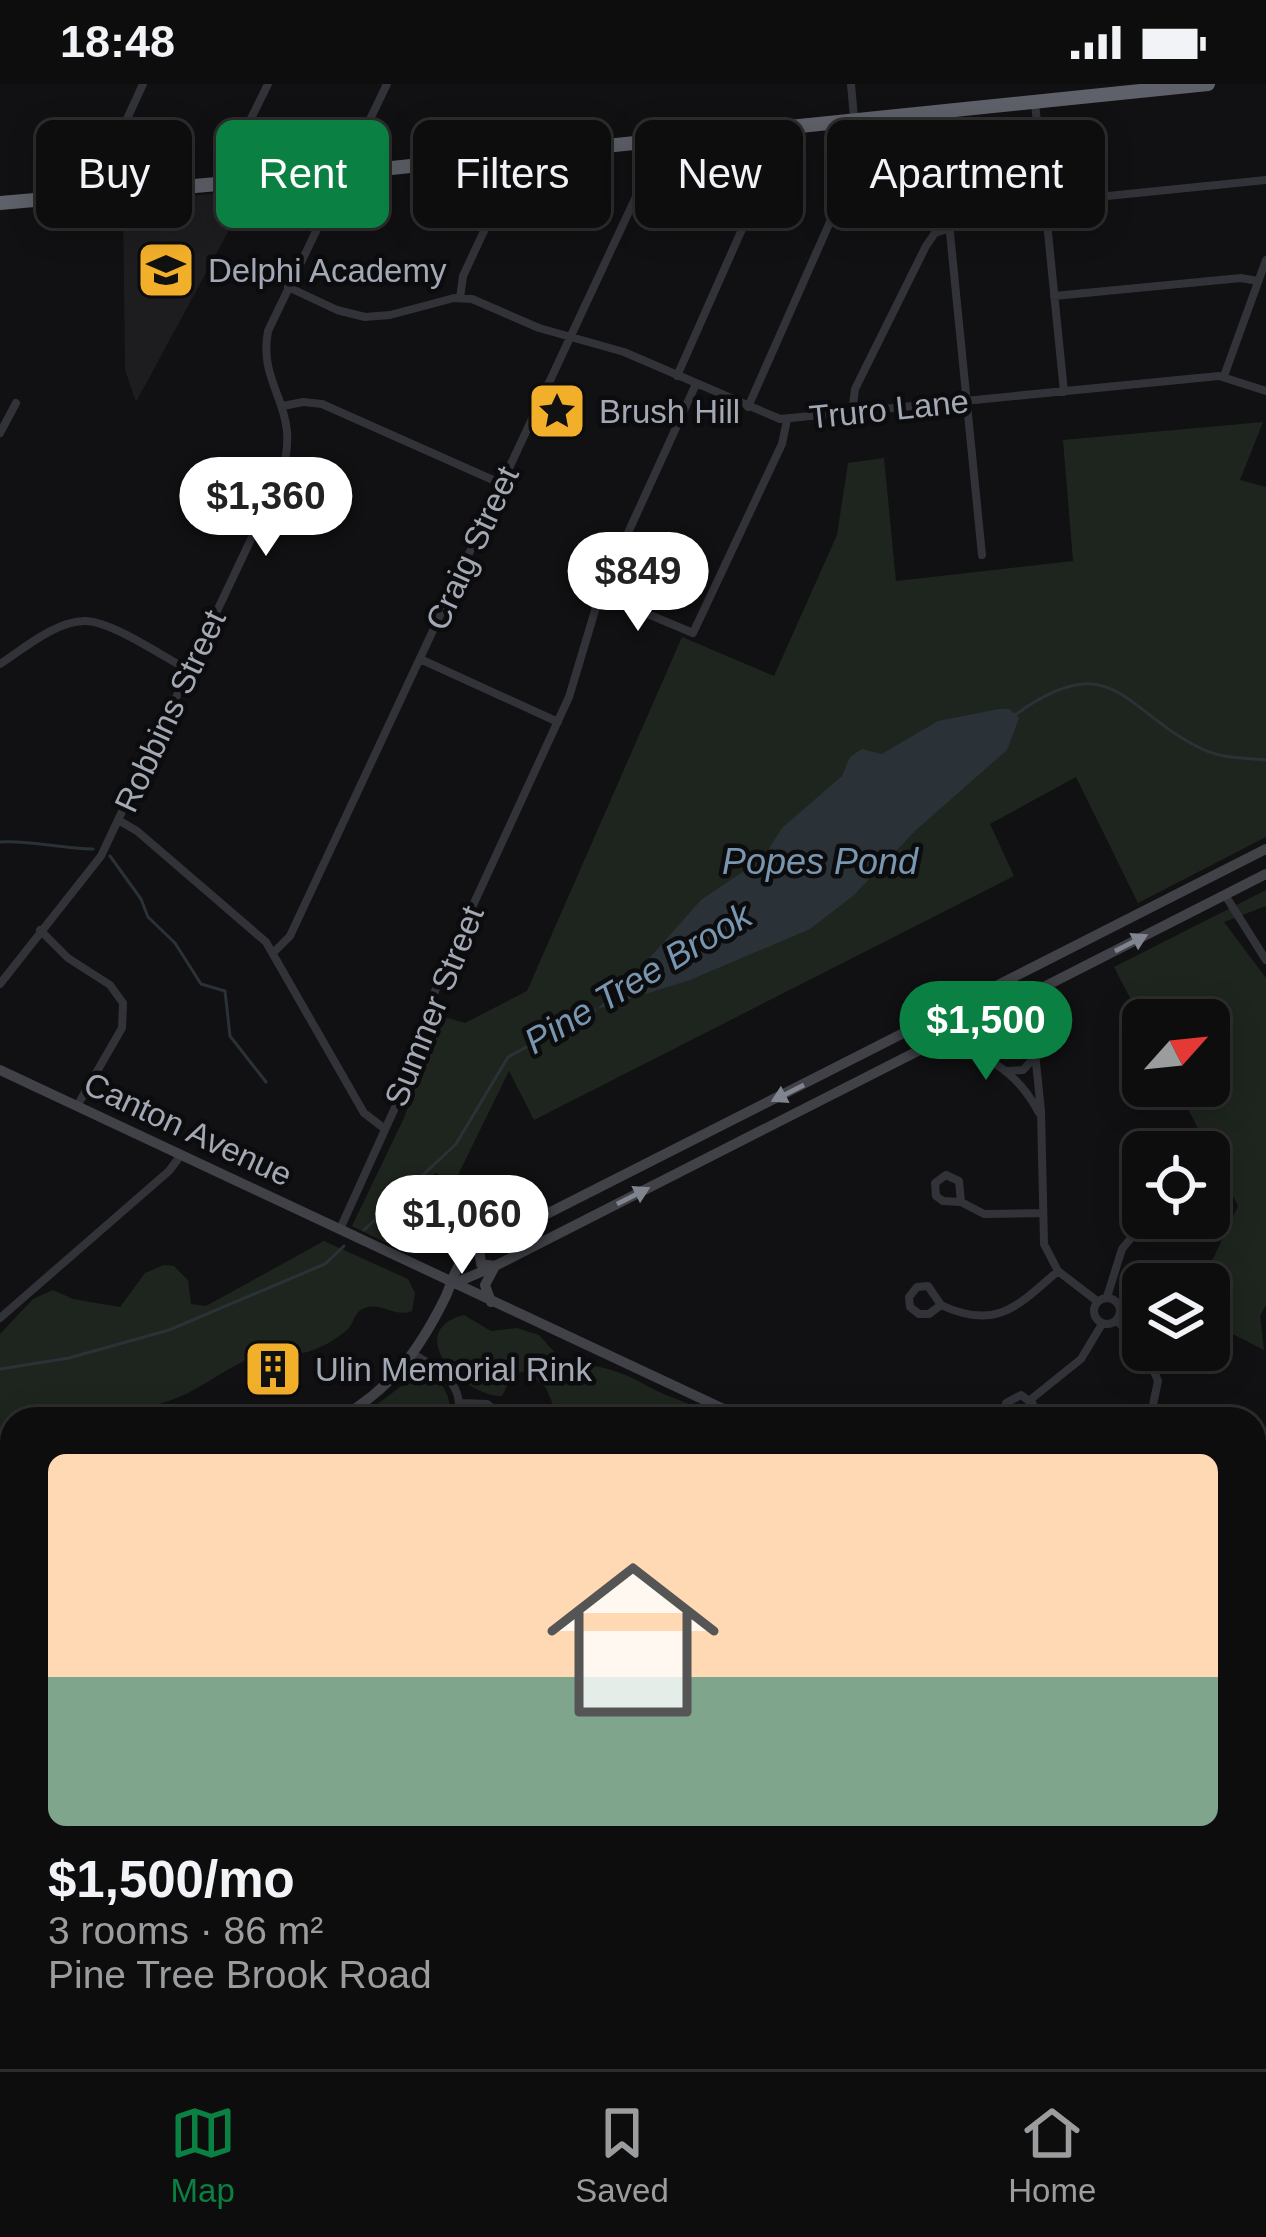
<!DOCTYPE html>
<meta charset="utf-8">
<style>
body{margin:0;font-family:Arial,sans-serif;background:#1b1b1c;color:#f1f3f6;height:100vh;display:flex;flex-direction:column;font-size:45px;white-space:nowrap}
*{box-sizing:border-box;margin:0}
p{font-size:39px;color:#9a9c9e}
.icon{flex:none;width:66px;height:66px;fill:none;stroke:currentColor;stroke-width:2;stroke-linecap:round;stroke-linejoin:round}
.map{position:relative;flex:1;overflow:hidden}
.panel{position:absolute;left:0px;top:1323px;width:1266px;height:663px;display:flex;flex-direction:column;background:#0d0d0e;border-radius:36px 36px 0 0;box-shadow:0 6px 30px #0003,0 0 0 3px #2d2d2e}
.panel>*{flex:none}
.banner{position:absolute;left:36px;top:36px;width:1194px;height:108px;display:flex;gap:24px}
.needle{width:78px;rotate:63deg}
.buttons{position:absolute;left:1122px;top:915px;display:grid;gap:24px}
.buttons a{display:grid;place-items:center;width:108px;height:108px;border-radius:18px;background:#0d0d0e;box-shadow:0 6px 30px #0003,0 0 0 3px #2d2d2e;font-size:60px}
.price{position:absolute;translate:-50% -102px;padding:0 27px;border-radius:42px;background:#fff;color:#222;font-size:39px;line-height:78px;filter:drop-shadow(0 3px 6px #0008)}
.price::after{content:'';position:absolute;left:50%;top:72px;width:36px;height:27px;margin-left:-18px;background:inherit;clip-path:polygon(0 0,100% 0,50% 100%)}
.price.active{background:#0b8043;color:#fff}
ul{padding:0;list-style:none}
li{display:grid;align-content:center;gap:24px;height:636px;padding:0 48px}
li span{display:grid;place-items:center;height:372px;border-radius:18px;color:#555}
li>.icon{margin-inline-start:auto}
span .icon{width:216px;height:216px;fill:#fffc;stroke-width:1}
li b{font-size:51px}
.chip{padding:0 42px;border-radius:18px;background:#0d0d0e;box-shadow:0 6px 30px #0003,0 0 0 3px #2d2d2e;font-size:42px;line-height:108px}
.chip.active{background:#0b8043;color:#fff}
.status{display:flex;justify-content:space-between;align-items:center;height:84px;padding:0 60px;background:#0d0d0e;direction:ltr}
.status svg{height:33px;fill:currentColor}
.dock{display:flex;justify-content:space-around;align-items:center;height:168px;border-top:3px solid #2d2d2e;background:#0d0d0e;font-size:33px;color:#9a9c9e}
.dock a{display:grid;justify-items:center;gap:6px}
.dock .active{color:#0b8043}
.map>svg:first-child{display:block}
.built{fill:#1d1d20}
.green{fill:#1e251e}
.water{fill:#2a3238}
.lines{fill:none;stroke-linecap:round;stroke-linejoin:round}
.stream{stroke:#2a3238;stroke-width:3}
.street{stroke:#323338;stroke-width:8}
.secondary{stroke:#404248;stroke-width:10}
.highway{stroke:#5e6169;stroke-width:14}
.oneway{fill:#80848e}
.labels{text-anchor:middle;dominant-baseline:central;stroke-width:9;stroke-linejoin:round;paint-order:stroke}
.poi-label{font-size:33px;fill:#a2a8b4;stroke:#0c0c0e;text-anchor:start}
.street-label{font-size:33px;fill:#a2a8b4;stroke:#0c0c0e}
.water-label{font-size:36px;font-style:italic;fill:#7896af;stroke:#0c0c0e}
</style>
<div class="status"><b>18:48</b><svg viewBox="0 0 49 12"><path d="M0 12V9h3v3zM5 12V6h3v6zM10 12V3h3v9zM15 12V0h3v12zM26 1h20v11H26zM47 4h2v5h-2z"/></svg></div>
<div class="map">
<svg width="1266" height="1985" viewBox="0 0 1266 1985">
<rect width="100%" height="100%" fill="#111113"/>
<path class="built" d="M228,108V148L136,318L125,286L123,119Z"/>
<path class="green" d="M1263,338L1240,396L1266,403V753L1138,819L1076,693L990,740L1014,792L534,1036L509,987L455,1097L435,1089L403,1167L352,1142L404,1034L441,932L465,939L527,907L682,553L774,592L837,451L848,379L884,374L896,497L1073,477L1063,356Z
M1266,806V822L1224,838L1266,894V1221L1260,1232L1264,1266L1209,1238V1200H1201L1238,1122L1176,1002H1209V936L1143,939L1114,883Z
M324,1157L408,1195L415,1209L412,1227C394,1234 382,1218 365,1224C354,1227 355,1239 347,1246C335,1256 318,1266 303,1269C262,1252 215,1299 177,1314C124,1334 68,1335 12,1335V1429L0,1432V1250L33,1215L53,1206L73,1215L120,1223L145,1189L164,1181L174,1182L188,1196L191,1220L206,1222Z
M464,1231L491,1247L517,1244L539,1251L567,1282C602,1278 626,1290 657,1307C675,1316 693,1317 704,1335H559L546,1304L527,1287L513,1290L502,1312C464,1313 401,1247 464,1231Z
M417,1290C442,1291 453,1312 449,1335H358Z
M12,1449V1788L0,1793V1451Z"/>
<path class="water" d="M999,625H1009L1019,634L1007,666L916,746L854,811L810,845L690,896L597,925L646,878L701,816L763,774L782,744L842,692L850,673L862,665L882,670L938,637Z"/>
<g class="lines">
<path class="stream" d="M1015,631C1113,560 1123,627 1202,665C1220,674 1246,674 1266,676
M0,758C32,756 61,765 93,765
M110,772L141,815L148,833L175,859L201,900L225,907L230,952L266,998
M364,1146L456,1060L508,973L595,926
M0,1285L69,1274L169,1246L325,1180L344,1162"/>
<path class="street" d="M851,0L854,34
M1035,19L1064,308
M938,28L982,471
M226,98L237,63L268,0
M92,111L143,0
M948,128L1266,96
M288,203L337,226L365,233L390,231L454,214L472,215L539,244L624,268L780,335L1219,292L1266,307
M1054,212L1241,194L1258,197
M460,214L463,192L519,72
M677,292L786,46
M1224,292L1266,176
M283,322L303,318L322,320L502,400
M748,323L876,34
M852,329L855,305L926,162L935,149L950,144
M0,349L16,319
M600,510L693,549L782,360L787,336
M420,575L558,638
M0,580C23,565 57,536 86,537C114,538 164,574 191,587
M118,736L137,747L266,858L364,1029L385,1045
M1225,811L1266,876
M40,846L68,874L110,901L123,919L122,944L77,1022
M273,869L290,852L663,55
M0,900L101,772L280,394C305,323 257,306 268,247L387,0
M1037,909L1031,929L1041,1027L1044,1160L1058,1187L1097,1217
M931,962C978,960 1018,988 1039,1029
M1008,987L1023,986L1034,974
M946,1091L959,1097L961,1118L943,1117L936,1112L935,1099Z
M961,1118L984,1130L1042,1129
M1140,1143L1138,1127L1143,1117
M340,1145L403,1006L439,895L569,613L600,510L696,300
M928,1202L941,1221L929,1230H919L910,1223L909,1213L917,1203Z
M1107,1213L1122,1165L1140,1143L1158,1141L1166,1134
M1094 1227a13 13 0 1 1 26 0a13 13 0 1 1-26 0Z
M941,1221C996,1247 1018,1222 1058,1187
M0,1234L169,1087L181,1071
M1117,1237L1143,1263
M1145,1266L1158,1297L1150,1335
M414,1270C439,1287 467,1300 457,1335
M1030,1316L1081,1275L1102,1240
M461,1319L487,1320L506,1335
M1009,1335L1006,1319L1021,1311L1033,1320L1030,1335
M0,1893L12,1898
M220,1974L233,1985
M614,1985L620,1974
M838,1985L843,1974
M1103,1985L1108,1974"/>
<path class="secondary" d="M0,986L745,1335
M479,1164L481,1180L495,1182L485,1201L491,1218
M453,1200L495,1182L1266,790
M338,1335C390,1306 418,1268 444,1216C454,1196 453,1182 472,1168L1266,765
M0,1441L12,1438
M1254,1573L1266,1578"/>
<path class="highway" d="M0,119L343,89L1208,0"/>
</g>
<defs><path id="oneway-solid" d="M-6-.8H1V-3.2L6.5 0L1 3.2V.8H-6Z" transform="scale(3)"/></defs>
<g class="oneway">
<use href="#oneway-solid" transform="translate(1131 859) rotate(-27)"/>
<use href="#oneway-solid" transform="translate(788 1009) rotate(153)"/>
<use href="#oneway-solid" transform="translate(633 1112) rotate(-27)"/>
</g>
<defs>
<symbol id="school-square" viewBox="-11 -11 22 22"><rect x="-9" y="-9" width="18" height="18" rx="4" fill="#f2af2a" stroke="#0c0c0e"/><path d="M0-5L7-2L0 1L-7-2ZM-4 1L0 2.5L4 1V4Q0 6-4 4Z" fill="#111"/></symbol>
<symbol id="sight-square" viewBox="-11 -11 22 22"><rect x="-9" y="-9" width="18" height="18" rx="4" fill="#f2af2a" stroke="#0c0c0e"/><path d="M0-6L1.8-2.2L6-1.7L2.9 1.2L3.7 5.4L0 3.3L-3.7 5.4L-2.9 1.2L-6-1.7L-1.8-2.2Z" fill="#111"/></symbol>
<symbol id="building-square" viewBox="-11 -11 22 22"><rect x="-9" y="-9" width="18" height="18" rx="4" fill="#f2af2a" stroke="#0c0c0e"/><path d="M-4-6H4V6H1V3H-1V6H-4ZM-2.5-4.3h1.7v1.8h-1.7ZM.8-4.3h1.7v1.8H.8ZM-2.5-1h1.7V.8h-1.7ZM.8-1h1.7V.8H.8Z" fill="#111"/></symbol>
</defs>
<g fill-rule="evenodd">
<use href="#school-square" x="133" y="153" width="66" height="66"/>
<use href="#sight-square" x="524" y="294" width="66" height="66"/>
<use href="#building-square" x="240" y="1252" width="66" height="66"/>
</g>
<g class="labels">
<g class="poi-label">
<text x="208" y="186">Delphi Academy</text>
<text x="599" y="327">Brush Hill</text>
<text x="315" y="1285">Ulin Memorial Rink</text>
</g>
<g class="street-label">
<text transform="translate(889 325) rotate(-6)">Truro Lane</text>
<text transform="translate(472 464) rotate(-65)">Craig Street</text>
<text transform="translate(170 627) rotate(-65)">Robbins Street</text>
<text transform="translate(434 922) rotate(-68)">Sumner Street</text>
<text transform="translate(188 1045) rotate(25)">Canton Avenue</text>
</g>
<g class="water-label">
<text x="820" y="777">Popes Pond</text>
<text transform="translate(638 894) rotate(-31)">Pine Tree Brook</text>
</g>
</g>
</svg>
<div class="buttons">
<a><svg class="needle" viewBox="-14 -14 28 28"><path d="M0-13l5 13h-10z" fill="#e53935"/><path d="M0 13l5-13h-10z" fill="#9a9c9e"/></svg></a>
<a><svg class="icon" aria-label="locate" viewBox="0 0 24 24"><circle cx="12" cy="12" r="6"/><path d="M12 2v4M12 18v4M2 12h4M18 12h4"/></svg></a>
<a><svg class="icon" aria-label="layers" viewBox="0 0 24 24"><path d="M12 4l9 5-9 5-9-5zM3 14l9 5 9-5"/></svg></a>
</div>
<b class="price" style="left:266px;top:475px">$1,360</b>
<b class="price" style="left:638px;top:550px">$849</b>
<b class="price active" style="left:986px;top:999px">$1,500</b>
<b class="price" style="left:462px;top:1193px">$1,060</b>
<div class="banner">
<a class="chip">Buy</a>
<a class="chip active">Rent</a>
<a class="chip">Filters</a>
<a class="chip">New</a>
<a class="chip">Apartment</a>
</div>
<section class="panel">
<ul>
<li><span style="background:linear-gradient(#ffd9b3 60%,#7fa58c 0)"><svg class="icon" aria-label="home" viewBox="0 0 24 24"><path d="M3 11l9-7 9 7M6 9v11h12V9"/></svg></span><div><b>$1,500/mo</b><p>3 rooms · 86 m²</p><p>Pine Tree Brook Road</p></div></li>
</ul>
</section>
</div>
<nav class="dock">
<a class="active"><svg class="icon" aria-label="map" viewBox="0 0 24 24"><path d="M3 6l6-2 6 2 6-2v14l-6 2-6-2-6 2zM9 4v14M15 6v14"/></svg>Map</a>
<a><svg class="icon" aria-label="saved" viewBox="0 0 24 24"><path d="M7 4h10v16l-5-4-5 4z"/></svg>Saved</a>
<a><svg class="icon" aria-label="home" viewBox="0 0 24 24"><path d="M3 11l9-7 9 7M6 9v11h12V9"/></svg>Home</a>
</nav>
